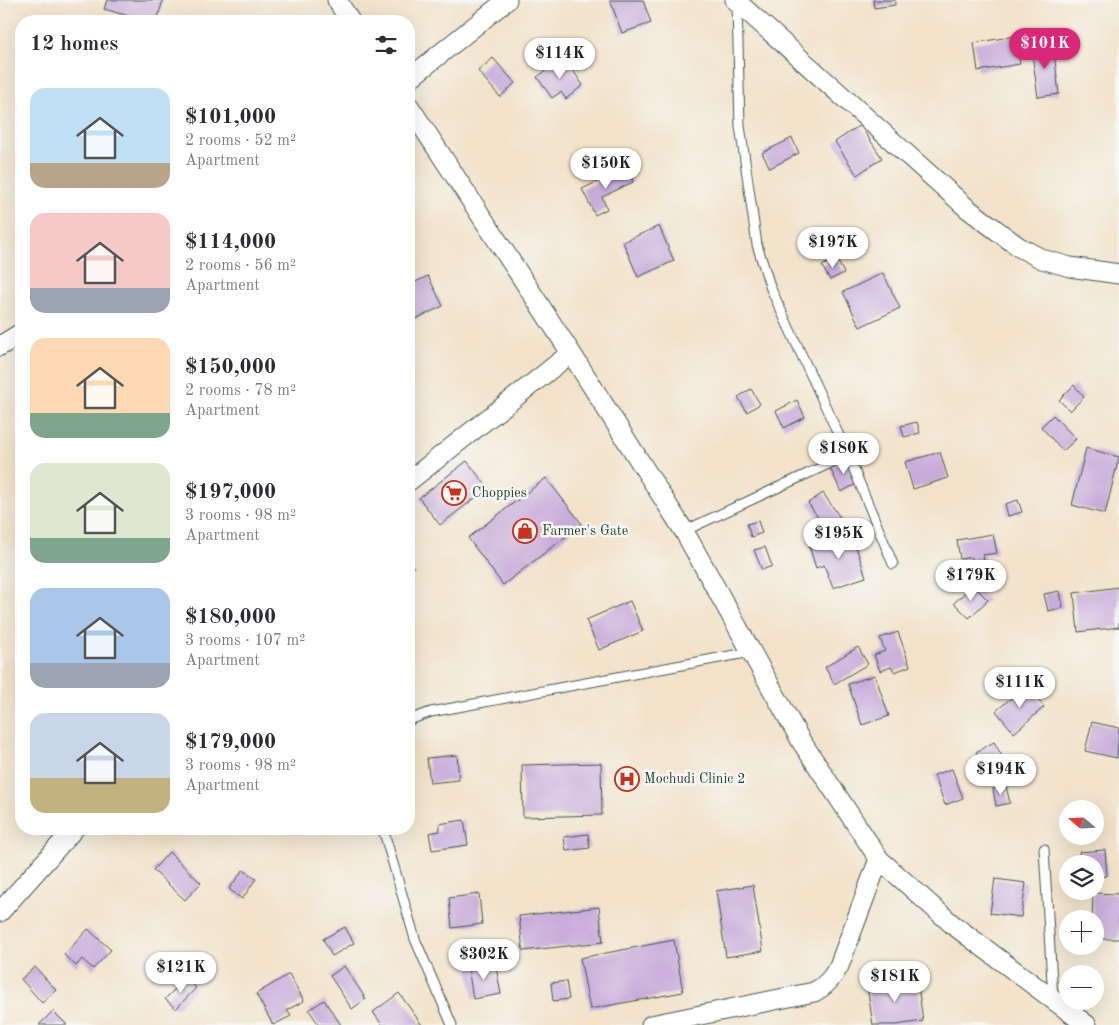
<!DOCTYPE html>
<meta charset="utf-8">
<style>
body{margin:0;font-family:"Old Standard TT",serif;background:#f7f7f7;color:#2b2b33;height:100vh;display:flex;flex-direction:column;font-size:19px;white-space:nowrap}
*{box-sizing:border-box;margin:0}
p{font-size:16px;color:#7c7c81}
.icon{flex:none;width:28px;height:28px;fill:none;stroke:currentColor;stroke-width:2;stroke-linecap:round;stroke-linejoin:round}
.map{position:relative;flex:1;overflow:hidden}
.details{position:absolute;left:15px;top:15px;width:400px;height:820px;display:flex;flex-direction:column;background:#fff;border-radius:20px;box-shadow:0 5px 20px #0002}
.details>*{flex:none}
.needle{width:32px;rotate:289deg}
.tools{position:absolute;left:1059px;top:800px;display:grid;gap:10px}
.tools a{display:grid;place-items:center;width:45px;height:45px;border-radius:50%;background:#fff;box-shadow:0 5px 20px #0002;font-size:25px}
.price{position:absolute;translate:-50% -42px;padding:0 11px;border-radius:18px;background:#fff;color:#222;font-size:16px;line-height:32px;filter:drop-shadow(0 1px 2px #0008)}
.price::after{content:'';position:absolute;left:50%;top:30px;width:15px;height:11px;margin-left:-8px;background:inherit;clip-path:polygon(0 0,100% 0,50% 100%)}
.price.active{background:#db2777;color:#fff}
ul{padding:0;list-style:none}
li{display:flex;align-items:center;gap:15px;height:125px;padding:0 15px}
li span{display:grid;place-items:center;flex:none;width:140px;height:100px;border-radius:15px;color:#555}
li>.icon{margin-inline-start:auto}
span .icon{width:60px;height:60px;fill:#fffc;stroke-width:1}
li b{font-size:21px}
h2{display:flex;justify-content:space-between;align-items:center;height:60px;padding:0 15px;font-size:21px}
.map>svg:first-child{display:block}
.building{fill:#c7abd9}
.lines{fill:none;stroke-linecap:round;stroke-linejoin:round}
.lane-casing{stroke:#3f564a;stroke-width:11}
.street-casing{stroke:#3f564a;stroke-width:21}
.lane{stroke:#fff;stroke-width:9}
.street{stroke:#fff;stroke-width:19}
.labels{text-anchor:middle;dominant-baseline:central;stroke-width:5;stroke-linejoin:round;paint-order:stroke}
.poi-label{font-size:14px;fill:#1f3d34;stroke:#f6f6f2;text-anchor:start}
</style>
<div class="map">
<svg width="1119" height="1025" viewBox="0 0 1119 1025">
<rect width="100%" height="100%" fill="#f6f6f2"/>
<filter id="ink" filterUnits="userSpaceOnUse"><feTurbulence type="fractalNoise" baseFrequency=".02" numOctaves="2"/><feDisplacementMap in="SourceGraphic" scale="10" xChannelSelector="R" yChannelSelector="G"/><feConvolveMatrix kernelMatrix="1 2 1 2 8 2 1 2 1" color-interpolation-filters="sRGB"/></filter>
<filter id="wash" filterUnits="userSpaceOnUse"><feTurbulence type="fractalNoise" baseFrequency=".0096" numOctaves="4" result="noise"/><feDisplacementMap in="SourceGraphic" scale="20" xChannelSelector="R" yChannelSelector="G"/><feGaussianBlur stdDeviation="1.12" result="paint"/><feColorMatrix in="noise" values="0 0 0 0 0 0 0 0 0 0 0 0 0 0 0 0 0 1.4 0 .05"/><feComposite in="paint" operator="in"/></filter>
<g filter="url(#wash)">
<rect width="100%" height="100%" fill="#f2e2c9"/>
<g id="blocks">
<path class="building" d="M107,0H163L157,21H146L104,9Z
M610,0H643L651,23L622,33Z
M873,0H895V5L874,8Z
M1015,36L1020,64L978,71L974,43Z
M1053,44L1059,94L1038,97L1031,47Z
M493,58L515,83L500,97L478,71Z
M564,58L583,85L566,99L561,92L552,98L537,77Z
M860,125L882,158L857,175L835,142Z
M792,138L799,153L770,168L762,153Z
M627,168L633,182L602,197L607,209L595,215L582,189Z
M659,226L674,261L638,277L623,242Z
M836,258L844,273L830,280L822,266Z
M883,273L900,308L860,327L843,292Z
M428,276L443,306L409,322V285Z
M1074,385L1084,397L1070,411L1059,400Z
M751,389L760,404L747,412L738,397Z
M797,400L805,417L784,428L776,411Z
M1053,415L1076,439L1063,451L1041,427Z
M917,422L920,433L904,437L901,426Z
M1086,448L1119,457L1105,514L1072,505Z
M940,452L948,478L913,489L905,462Z
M847,459L858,483L841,492L830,468Z
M467,461L488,488L440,525L419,498Z
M546,478L582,524L503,585L468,538Z
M823,493L844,523L829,533L808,503Z
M1018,500L1022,512L1008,516L1005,504Z
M758,521L762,533L751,537L747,524Z
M851,532L866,577L833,588L824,565L816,568L809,546Z
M993,534L997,553L983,555L985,567L974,569L972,557L960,559L957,540Z
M765,547L772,566L762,570L754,550Z
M409,561L414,568L409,573Z
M973,585L988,600L969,618L954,603Z
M1119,587V627L1078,632L1074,593Z
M1060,591L1063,608L1048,611L1044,594Z
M630,601L643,631L599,650L586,620Z
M898,632L910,666L895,672L891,667L880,671L874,655L885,651L880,638Z
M858,647L868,664L834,684L825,667Z
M875,675L889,716L862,725L848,684Z
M1026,685L1044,707L1014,733L996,711Z
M1092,722L1119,728L1117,758L1085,751Z
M994,742L1003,758L985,768L976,752Z
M457,755L459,780L430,783L427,758Z
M601,763L602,815L523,817L522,765Z
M952,769L963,798L945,805L934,775Z
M1006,786L1010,803L996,806L993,789Z
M464,820L468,845L432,850L429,833L440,831L439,824Z
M588,834L590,848L566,851L564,837Z
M1105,850L1107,876L1095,877V864H1080L1079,852Z
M169,852L201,883L185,900L153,870Z
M243,870L256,879L242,899L229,889Z
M995,879L1026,883L1021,917L990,913Z
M753,885L763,951L726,957L716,891Z
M1093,893L1119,894V939H1095V919H1092Z
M479,894L482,924L452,928L449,898Z
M599,907L603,942L523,951L519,916Z
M345,927L354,943L332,956L323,939Z
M88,929L111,950L93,969L82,959L76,966L64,955Z
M674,940L683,992L590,1009L580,958Z
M495,962L501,994L473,999L468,967Z
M344,966L366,999L352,1009L330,976Z
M35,967L56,990L42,1003L21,979Z
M289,974L304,1001L287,1010L291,1016L273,1025L256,994Z
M186,978L196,988L176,1009L165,999Z
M917,978L923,1021L896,1025H873L867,986Z
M566,981L569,999L553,1001L551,983Z
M399,993L422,1025H382L373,1012Z
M324,1000L341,1025H319L309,1010Z
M53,1011L67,1025H39Z"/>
</g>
</g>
<g filter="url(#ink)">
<use href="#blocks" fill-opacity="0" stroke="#3f564a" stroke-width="1"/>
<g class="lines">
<defs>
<path id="lane" d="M737,3L740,126L757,245L771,289L848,455L893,564
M684,531L848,455
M409,720L431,712L751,652
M383,829L415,939L452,1025
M1044,849L1053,999"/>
<path id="street" d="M337,0L350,21
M735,0L968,209L1019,247L1042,259L1070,267L1119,274
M409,79L507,0
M409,106L571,353L684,531L801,741L879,859L952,924L1087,1025
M0,346L21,333
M409,481L571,353
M0,912L74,829
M651,1025L814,992C826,986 832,978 839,966L879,859"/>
</defs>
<use href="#lane" class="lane-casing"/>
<use href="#street" class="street-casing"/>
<use href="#lane" class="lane"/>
<use href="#street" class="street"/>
</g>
</g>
<defs>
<symbol id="supermarket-ring" viewBox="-11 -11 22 22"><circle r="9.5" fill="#f6f6f2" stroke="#c8321e" stroke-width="1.5"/><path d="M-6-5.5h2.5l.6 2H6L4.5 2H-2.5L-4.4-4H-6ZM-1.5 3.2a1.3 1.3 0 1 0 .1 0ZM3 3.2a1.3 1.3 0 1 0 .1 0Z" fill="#c8321e"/></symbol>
<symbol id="shop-ring" viewBox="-11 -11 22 22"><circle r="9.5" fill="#f6f6f2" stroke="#c8321e" stroke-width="1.5"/><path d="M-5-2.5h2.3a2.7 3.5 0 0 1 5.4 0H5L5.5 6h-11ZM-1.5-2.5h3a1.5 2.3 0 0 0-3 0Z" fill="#c8321e"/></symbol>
<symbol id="hospital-ring" viewBox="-11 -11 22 22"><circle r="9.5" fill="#f6f6f2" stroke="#c8321e" stroke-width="1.5"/><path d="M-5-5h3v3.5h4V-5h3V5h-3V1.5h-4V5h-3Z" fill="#c8321e"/></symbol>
</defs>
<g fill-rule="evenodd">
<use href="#supermarket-ring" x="440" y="479" width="28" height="28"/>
<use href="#shop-ring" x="511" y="517" width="28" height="28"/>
<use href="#hospital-ring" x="613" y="765" width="28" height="28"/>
</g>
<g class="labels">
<g class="poi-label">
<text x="472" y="493">Choppies</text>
<text x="542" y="531">Farmer's Gate</text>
<text x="644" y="779">Mochudi Clinic 2</text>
</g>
</g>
</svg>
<div class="tools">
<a><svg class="needle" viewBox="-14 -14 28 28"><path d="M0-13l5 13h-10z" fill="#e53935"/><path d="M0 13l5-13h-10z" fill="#7c7c81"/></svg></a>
<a><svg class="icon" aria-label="layers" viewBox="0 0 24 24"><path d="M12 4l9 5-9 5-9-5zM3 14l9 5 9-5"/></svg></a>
<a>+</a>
<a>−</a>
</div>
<b class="price active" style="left:1045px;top:70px">$101K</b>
<b class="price" style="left:560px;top:80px">$114K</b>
<b class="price" style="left:606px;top:190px">$150K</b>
<b class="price" style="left:833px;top:269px">$197K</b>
<b class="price" style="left:844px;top:475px">$180K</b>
<b class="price" style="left:839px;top:560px">$195K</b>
<b class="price" style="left:971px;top:602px">$179K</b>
<b class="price" style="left:1020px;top:709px">$111K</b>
<b class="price" style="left:1001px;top:796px">$194K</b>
<b class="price" style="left:484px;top:981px">$302K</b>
<b class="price" style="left:181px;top:994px">$121K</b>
<b class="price" style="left:895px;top:1003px">$181K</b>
<section class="details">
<h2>12 homes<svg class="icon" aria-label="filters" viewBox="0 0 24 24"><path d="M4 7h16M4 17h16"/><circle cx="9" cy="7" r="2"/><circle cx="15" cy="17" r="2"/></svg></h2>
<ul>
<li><span style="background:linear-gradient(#bfe0f5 75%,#b9a48a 0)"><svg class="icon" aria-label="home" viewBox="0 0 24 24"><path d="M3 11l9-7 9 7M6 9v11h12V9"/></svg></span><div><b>$101,000</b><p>2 rooms · 52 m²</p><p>Apartment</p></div></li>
<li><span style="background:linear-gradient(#f6c9c9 75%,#9aa5b1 0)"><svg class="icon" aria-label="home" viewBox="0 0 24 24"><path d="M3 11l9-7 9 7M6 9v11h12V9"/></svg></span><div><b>$114,000</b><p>2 rooms · 56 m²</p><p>Apartment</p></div></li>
<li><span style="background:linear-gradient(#ffd9b3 75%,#7fa58c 0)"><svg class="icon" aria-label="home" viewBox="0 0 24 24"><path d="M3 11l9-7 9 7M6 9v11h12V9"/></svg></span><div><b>$150,000</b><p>2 rooms · 78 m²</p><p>Apartment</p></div></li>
<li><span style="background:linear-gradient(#dfe7d0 75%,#7fa58c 0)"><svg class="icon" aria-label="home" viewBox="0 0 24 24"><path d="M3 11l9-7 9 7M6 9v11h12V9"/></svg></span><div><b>$197,000</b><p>3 rooms · 98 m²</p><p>Apartment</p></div></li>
<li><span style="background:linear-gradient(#a9c7e8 75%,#9aa5b1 0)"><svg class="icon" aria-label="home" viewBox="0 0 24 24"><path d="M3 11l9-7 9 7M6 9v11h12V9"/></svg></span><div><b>$180,000</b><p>3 rooms · 107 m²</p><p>Apartment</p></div></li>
<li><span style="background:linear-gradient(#c9d6e8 65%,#c2b280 0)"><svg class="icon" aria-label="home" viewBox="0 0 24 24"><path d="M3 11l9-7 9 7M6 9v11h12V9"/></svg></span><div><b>$179,000</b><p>3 rooms · 98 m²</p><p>Apartment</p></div></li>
</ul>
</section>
</div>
